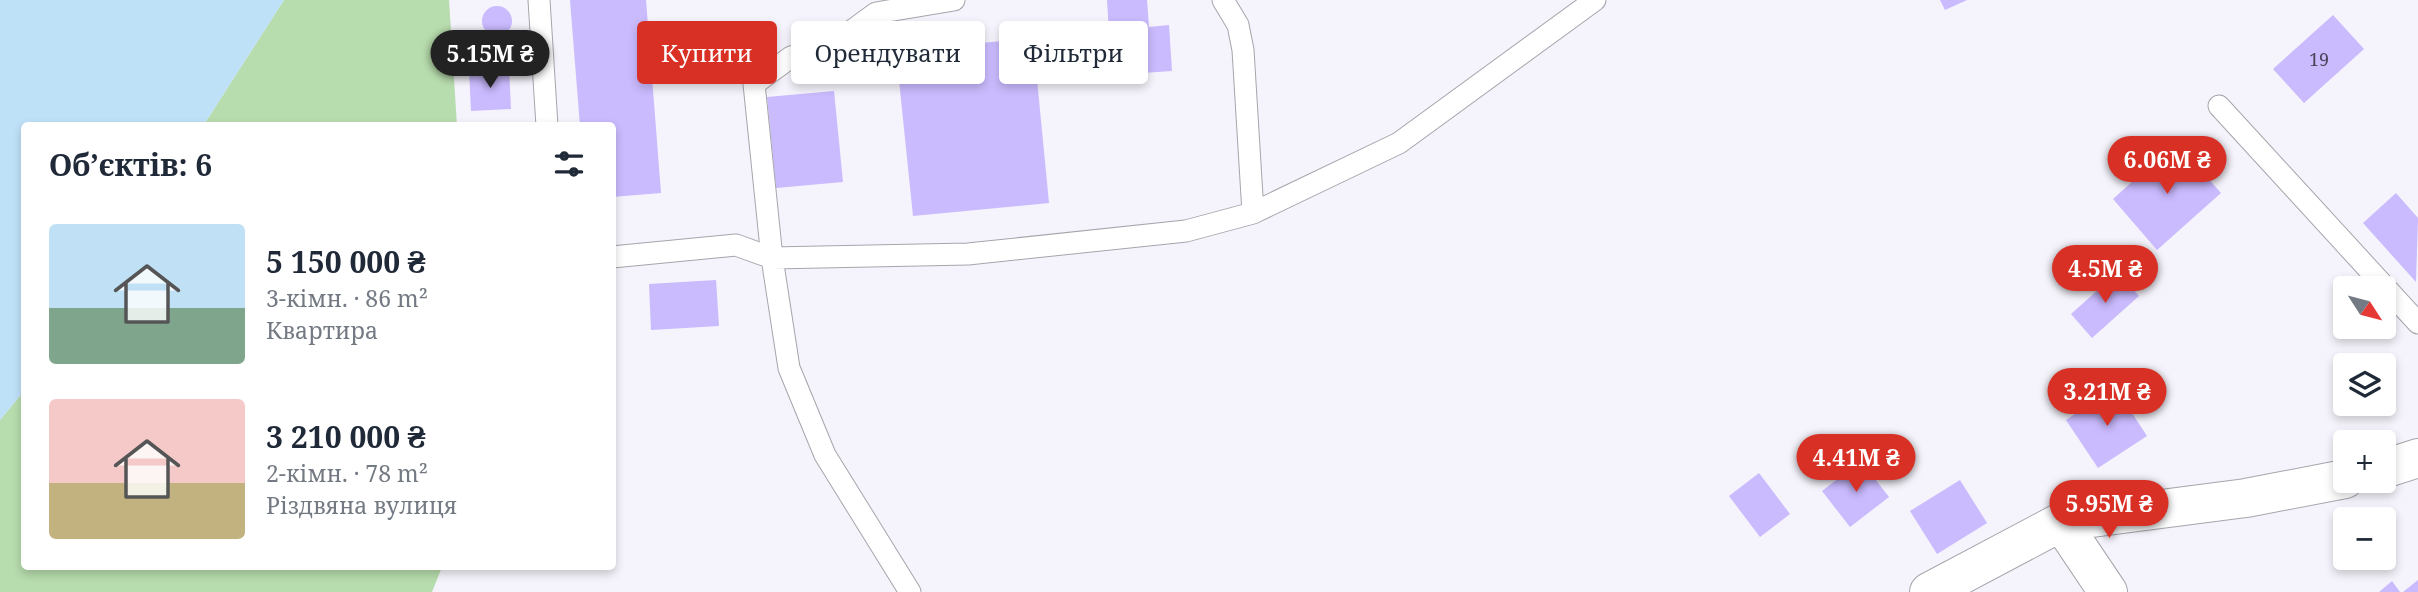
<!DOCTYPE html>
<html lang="uk">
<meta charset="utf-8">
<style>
body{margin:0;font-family:"Noto Serif",serif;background:#f2f2f3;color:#1f2937;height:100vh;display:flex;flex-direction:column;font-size:26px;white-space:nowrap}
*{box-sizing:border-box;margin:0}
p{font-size:23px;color:#747a83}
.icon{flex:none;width:38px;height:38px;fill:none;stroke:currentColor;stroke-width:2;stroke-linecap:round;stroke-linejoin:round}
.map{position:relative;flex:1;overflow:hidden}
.drawer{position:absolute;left:21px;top:122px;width:595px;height:448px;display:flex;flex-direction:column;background:#fff;border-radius:7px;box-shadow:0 4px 10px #0003}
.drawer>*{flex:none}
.hud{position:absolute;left:637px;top:21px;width:665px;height:63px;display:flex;gap:14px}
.needle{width:46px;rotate:126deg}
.controls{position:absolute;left:2333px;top:276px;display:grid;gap:14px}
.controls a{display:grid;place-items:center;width:63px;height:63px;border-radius:7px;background:#fff;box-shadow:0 4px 10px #0003;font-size:35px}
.price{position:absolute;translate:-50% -60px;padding:0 16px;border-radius:24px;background:#d93025;color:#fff;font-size:23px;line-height:46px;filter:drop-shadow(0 2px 4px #0008)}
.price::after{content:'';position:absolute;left:50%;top:42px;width:21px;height:16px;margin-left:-10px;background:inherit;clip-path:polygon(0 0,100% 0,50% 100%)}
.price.active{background:#222;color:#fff}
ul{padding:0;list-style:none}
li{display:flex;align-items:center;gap:21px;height:175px;padding:0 28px}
li span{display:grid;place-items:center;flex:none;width:196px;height:140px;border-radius:7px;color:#555}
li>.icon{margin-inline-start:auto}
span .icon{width:84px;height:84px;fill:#fffc;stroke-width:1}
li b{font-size:30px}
h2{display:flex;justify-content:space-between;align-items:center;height:84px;padding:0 28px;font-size:30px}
.chip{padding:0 24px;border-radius:7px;background:#fff;box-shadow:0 4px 10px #0003;font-size:24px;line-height:63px}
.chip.active{background:#d93025;color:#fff}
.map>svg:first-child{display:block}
.green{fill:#b7dcad}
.water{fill:#bfe1f8}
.building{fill:#cabafe}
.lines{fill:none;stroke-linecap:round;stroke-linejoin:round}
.service-casing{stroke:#a6a5ac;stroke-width:23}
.minor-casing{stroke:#a6a5ac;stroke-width:40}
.service{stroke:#fff;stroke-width:21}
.minor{stroke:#fff;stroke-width:38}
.labels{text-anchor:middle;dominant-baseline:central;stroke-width:6;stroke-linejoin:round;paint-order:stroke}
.number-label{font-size:18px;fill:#4a4658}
</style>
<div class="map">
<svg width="2418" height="592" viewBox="0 0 2418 592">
<rect width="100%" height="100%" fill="#f5f3fb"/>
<path class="green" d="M284,0H449L457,126H203Z
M24,391V567H442L432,592H0V420Z"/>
<path class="water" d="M0,0H284L203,126H24V391L0,420Z"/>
<path class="building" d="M570,0H646L661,193L612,197V126H580Z
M1107,0H1147L1149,27L1169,25L1172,71L1098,76L1095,34L1109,33Z
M1940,0H1967L1945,10Z
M482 21a15 15 0 1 1 30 0a15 15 0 1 1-30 0Z
M2333,15L2364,49L2304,103L2273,69Z
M1033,38L1049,203L913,216L896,51Z
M509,68L511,109L471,111L469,70Z
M834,91L843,182L776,188L767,97Z
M2176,142L2221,193L2157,250L2113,199Z
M2396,193L2418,218L2416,282L2363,223Z
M2118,272L2139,296L2092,338L2071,314Z
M716,280L719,326L651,330L649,284Z
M2115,387L2147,436L2098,468L2066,420Z
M1861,461L1889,497L1850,527L1822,491Z
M1759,473L1790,514L1760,537L1729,496Z
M1960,480L1987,523L1937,554L1910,511Z
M2418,580V592H2403Z
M2392,581L2400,592H2379Z"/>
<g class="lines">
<defs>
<path id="service" d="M539,0L547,126
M1223,0L1238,25L1243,50L1253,213
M2219,106L2418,323
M612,257L736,245L772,258L754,84L791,57L835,43L876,13L954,0
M910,592L825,455L789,368L772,258L968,254L1186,231L1253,213L1399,143L1595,0"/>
<path id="minor" d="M2384,469L2418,458
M2061,522L2108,592
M1929,592L2061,522L2246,498L2345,479"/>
</defs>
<use href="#service" class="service-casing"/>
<use href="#minor" class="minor-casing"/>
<use href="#service" class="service"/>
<use href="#minor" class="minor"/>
</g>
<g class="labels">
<g class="number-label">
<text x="2319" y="59">19</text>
</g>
</g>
</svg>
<div class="controls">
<a><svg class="needle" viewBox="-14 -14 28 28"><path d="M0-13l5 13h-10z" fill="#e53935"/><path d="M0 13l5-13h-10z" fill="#747a83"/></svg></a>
<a><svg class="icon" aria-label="layers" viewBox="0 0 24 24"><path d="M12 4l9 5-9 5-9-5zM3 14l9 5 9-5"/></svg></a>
<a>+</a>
<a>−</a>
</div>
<b class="price active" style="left:490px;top:90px">5.15M ₴</b>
<b class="price" style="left:2167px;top:196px">6.06M ₴</b>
<b class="price" style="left:2105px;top:305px">4.5M ₴</b>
<b class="price" style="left:2107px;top:428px">3.21M ₴</b>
<b class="price" style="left:1856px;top:494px">4.41M ₴</b>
<b class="price" style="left:2109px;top:540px">5.95M ₴</b>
<div class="hud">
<a class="chip active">Купити</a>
<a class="chip">Орендувати</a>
<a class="chip">Фільтри</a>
</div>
<section class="drawer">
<h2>Об’єктів: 6<svg class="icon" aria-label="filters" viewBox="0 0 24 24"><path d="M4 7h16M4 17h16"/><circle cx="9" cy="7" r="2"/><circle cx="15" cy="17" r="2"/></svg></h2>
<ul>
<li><span style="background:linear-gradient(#bfe0f5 60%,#7fa58c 0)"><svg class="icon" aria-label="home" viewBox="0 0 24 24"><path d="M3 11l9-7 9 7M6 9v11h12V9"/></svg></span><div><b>5 150 000 ₴</b><p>3-кімн. · 86 m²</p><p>Квартира</p></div></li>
<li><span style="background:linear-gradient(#f6c9c9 60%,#c2b280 0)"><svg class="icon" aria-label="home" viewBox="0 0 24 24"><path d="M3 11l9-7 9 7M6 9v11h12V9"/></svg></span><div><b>3 210 000 ₴</b><p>2-кімн. · 78 m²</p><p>Різдвяна вулиця</p></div></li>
</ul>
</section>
</div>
